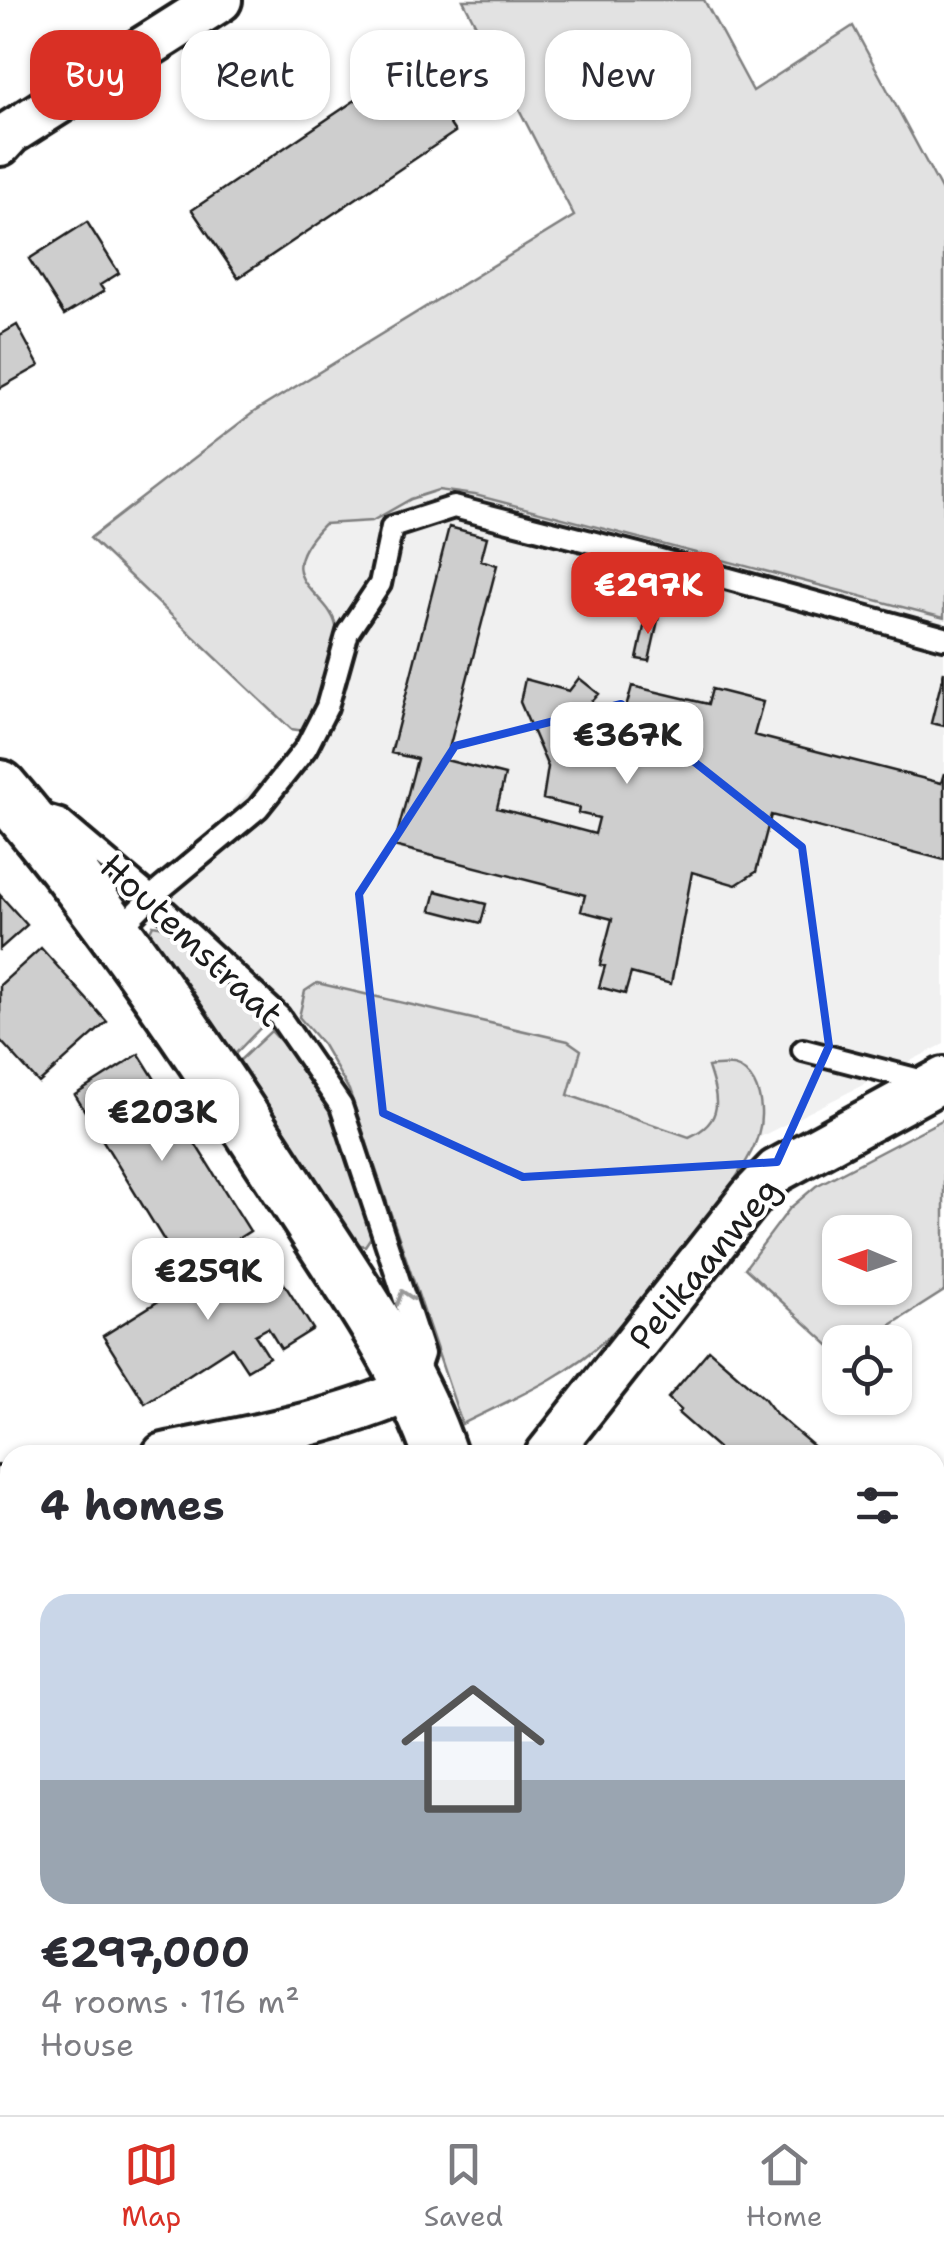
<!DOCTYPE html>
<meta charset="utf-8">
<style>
body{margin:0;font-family:"Shantell Sans",sans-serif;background:#f7f7f7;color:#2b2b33;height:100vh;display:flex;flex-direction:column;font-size:38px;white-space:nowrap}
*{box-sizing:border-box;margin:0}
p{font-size:32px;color:#7c7c81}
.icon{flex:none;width:55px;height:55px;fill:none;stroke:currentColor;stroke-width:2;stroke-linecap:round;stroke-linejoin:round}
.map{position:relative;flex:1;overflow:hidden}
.details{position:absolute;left:0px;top:1445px;width:945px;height:670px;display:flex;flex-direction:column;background:#fff;border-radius:30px 30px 0 0;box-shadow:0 2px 8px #0004}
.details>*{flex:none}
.banner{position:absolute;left:30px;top:30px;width:885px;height:90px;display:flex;gap:20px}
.needle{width:65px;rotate:272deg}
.controls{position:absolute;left:822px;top:1215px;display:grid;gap:20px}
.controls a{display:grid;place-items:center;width:90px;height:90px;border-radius:20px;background:#fff;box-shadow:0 2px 8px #0004;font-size:50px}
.price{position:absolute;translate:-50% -85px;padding:0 22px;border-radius:20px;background:#fff;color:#222;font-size:32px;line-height:65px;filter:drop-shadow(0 2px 5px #0008)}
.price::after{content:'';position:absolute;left:50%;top:60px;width:30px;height:22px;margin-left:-15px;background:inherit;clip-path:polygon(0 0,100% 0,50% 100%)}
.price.on{background:#d93025;color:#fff}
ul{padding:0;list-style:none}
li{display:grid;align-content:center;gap:20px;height:530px;padding:0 40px}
li span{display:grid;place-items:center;height:310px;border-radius:30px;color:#555}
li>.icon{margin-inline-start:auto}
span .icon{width:180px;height:180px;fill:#fffc;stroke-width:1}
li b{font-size:42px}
h2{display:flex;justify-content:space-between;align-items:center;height:120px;padding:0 40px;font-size:42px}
.chip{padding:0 35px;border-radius:30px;background:#fff;box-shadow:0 2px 8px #0004;font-size:35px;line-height:90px}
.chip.on{background:#d93025;color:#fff}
.menu{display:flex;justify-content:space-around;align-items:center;height:140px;border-top:2px solid #e1e1e2;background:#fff;font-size:28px;color:#7c7c81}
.menu a{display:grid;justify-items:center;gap:5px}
.menu .on{color:#d93025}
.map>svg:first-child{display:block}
.built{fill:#f0f0f0}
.green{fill:#e2e2e2;stroke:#7f7f7f;stroke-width:2.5;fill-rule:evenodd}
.building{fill:#cecece;stroke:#1c1c1c;stroke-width:2.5}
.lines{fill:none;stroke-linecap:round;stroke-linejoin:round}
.service-casing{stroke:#1c1c1c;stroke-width:28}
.minor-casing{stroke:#1c1c1c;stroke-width:50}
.tertiary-casing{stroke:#1c1c1c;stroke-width:60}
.service{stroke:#fff;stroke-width:20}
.minor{stroke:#fff;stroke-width:42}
.tertiary{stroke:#fff;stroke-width:52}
.oneway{stroke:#999}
.marked{fill:none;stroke:#1d4ed8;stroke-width:8;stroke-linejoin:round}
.labels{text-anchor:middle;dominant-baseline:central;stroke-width:8;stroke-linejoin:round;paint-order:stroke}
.street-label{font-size:35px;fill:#1c1c1c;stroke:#fff}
</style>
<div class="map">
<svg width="944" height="2115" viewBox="0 0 944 2115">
<rect width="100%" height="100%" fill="#fff"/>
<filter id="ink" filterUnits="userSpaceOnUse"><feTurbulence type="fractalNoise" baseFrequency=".01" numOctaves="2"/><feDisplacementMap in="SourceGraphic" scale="20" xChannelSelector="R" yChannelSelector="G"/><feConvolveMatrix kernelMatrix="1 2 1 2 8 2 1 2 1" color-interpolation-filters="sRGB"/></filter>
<g filter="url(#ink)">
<path class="built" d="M439,490L475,495L944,618V1044L758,1138L761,1120L718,1100L712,1118L699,1132L690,1137L568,1095L581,1050L305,991L299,1017L158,887L309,729L337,636L324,604L309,592L301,578V561L310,538L324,524Z"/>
<path class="green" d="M463,0H704L753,91L853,26L944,195V618L475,495L439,490L411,499L372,521L324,524C263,585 334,589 337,632C338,652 313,708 305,731L291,729L90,538L254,412L574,216Z
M153,925L164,927L268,1020L233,1056L147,938Z
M317,983L568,1041L581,1050L568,1095L689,1137C725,1121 718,1098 708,1067C728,1064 743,1063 754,1083C762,1098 763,1119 758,1135C748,1174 678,1251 651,1285C637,1303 623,1323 607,1338C566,1377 512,1399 462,1424L349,1090L323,1045L299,1017L305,991Z
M271,1031L316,1079L331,1111L373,1234L365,1246L356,1244L237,1063Z
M944,1119V1291L864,1342H840V1355L745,1268L790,1208L816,1186ZM840,1232H895V1288H840Z"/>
<path class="building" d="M409,64L455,132L238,278L192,210Z
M87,222L119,273L100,285L104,291L64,315L29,259Z
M17,325L39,366L0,388V335Z
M449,527L487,537L481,560L497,565L446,760L505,775L497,808L595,834L599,818L578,813L579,808L543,799L548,767L520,702L525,679L569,691L579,678L599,694L588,706V713L608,719L601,748L614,752L632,686L708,704L712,689L763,702L754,735L941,783L944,773V860L771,815L756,872L736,885L692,872L671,984L631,973L625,994L599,987L605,966L600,965L612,919L581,911L585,895L394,846L417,759L391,753Z
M647,613L659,616L649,661L637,659Z
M944,671V726L931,723Z
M436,891L486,904L481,923L431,910Z
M0,895L27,925L0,949Z
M41,948L107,1022L39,1083L0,1040V985Z
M139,1054L250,1231L184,1273L75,1095Z
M256,1240L313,1329L281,1349L268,1328L255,1335L269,1357L247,1370L232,1347L145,1403L103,1336Z
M709,1350L764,1398L777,1415L824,1455H717L718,1448L678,1413L681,1410L668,1398Z
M7,1542L10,1585L0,1587V1544Z
M10,1748V1797L3,1799L0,1751Z
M935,1963L944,1972V2008L935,1999Z
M935,1999L944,2008L943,2061L935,2053Z
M7,2004L10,2035L0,2038V2006Z
M337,2105H363L364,2115H338Z
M363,2105H390L391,2115H364Z
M390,2105H417L418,2115H391Z
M782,2105H843L833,2115H782L777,2110Z
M843,2105H855L859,2109L864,2105L875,2115H833Z"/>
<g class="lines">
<defs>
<path id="service" d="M40,814L60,820L151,897L279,1016L341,1106L423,1354L415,1378
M116,932L151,897L258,808L306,748L327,707L348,632L380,584L392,527L454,507L638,554L944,638
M803,1050L931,1083"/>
<path id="minor" d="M0,144L10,133L220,0
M164,1455C247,1438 333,1424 411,1389
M547,1455L751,1197L776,1171L944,1079
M0,1489L10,1487
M0,1835L10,1843
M447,2105L454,2115
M2,2115L12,2105"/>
<path id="tertiary" d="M0,787C113,919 208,1063 302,1209C351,1285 411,1369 440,1455
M679,2105L688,2115"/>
</defs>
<use href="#service" class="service-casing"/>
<use href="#minor" class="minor-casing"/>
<use href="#tertiary" class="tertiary-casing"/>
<use href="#service" class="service"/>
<use href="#minor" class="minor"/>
<use href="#tertiary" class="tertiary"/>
</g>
<defs><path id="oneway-chevron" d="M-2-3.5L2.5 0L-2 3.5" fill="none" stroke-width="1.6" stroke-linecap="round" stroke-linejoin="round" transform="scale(2.5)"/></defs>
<use class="oneway" href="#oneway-chevron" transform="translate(404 1297) rotate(-108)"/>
</g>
<path class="marked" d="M621,704L802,847L829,1046L777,1162L523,1177L383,1113L359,894L455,746Z"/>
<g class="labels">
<g class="street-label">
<text transform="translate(192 940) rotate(43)">Houtemstraat</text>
<text transform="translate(704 1263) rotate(-50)">Pelikaanweg</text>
</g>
</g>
</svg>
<div class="controls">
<a><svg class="needle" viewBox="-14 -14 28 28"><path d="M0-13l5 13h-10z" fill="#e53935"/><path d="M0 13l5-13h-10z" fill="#7c7c81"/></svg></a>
<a><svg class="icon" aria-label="locate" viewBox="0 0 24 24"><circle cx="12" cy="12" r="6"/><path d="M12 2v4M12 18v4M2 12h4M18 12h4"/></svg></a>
</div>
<b class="price on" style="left:648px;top:637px">€297K</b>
<b class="price" style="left:627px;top:787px">€367K</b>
<b class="price" style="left:162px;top:1164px">€203K</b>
<b class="price" style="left:208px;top:1323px">€259K</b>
<div class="banner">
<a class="chip on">Buy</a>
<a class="chip">Rent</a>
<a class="chip">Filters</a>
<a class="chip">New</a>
</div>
<section class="details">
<h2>4 homes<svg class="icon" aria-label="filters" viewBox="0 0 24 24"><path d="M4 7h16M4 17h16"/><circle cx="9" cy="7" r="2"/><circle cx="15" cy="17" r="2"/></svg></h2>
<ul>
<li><span style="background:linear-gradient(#c9d6e8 60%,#9aa5b1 0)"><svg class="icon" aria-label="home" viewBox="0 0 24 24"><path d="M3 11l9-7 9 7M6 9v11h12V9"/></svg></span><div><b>€297,000</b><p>4 rooms · 116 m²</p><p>House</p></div></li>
</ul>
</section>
</div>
<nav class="menu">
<a class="on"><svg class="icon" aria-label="map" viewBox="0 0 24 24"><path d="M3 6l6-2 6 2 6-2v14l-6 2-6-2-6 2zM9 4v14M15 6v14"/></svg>Map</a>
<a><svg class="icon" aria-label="saved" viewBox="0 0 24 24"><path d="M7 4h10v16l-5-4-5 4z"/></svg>Saved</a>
<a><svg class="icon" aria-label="home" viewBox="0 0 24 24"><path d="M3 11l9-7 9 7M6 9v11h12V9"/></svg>Home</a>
</nav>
